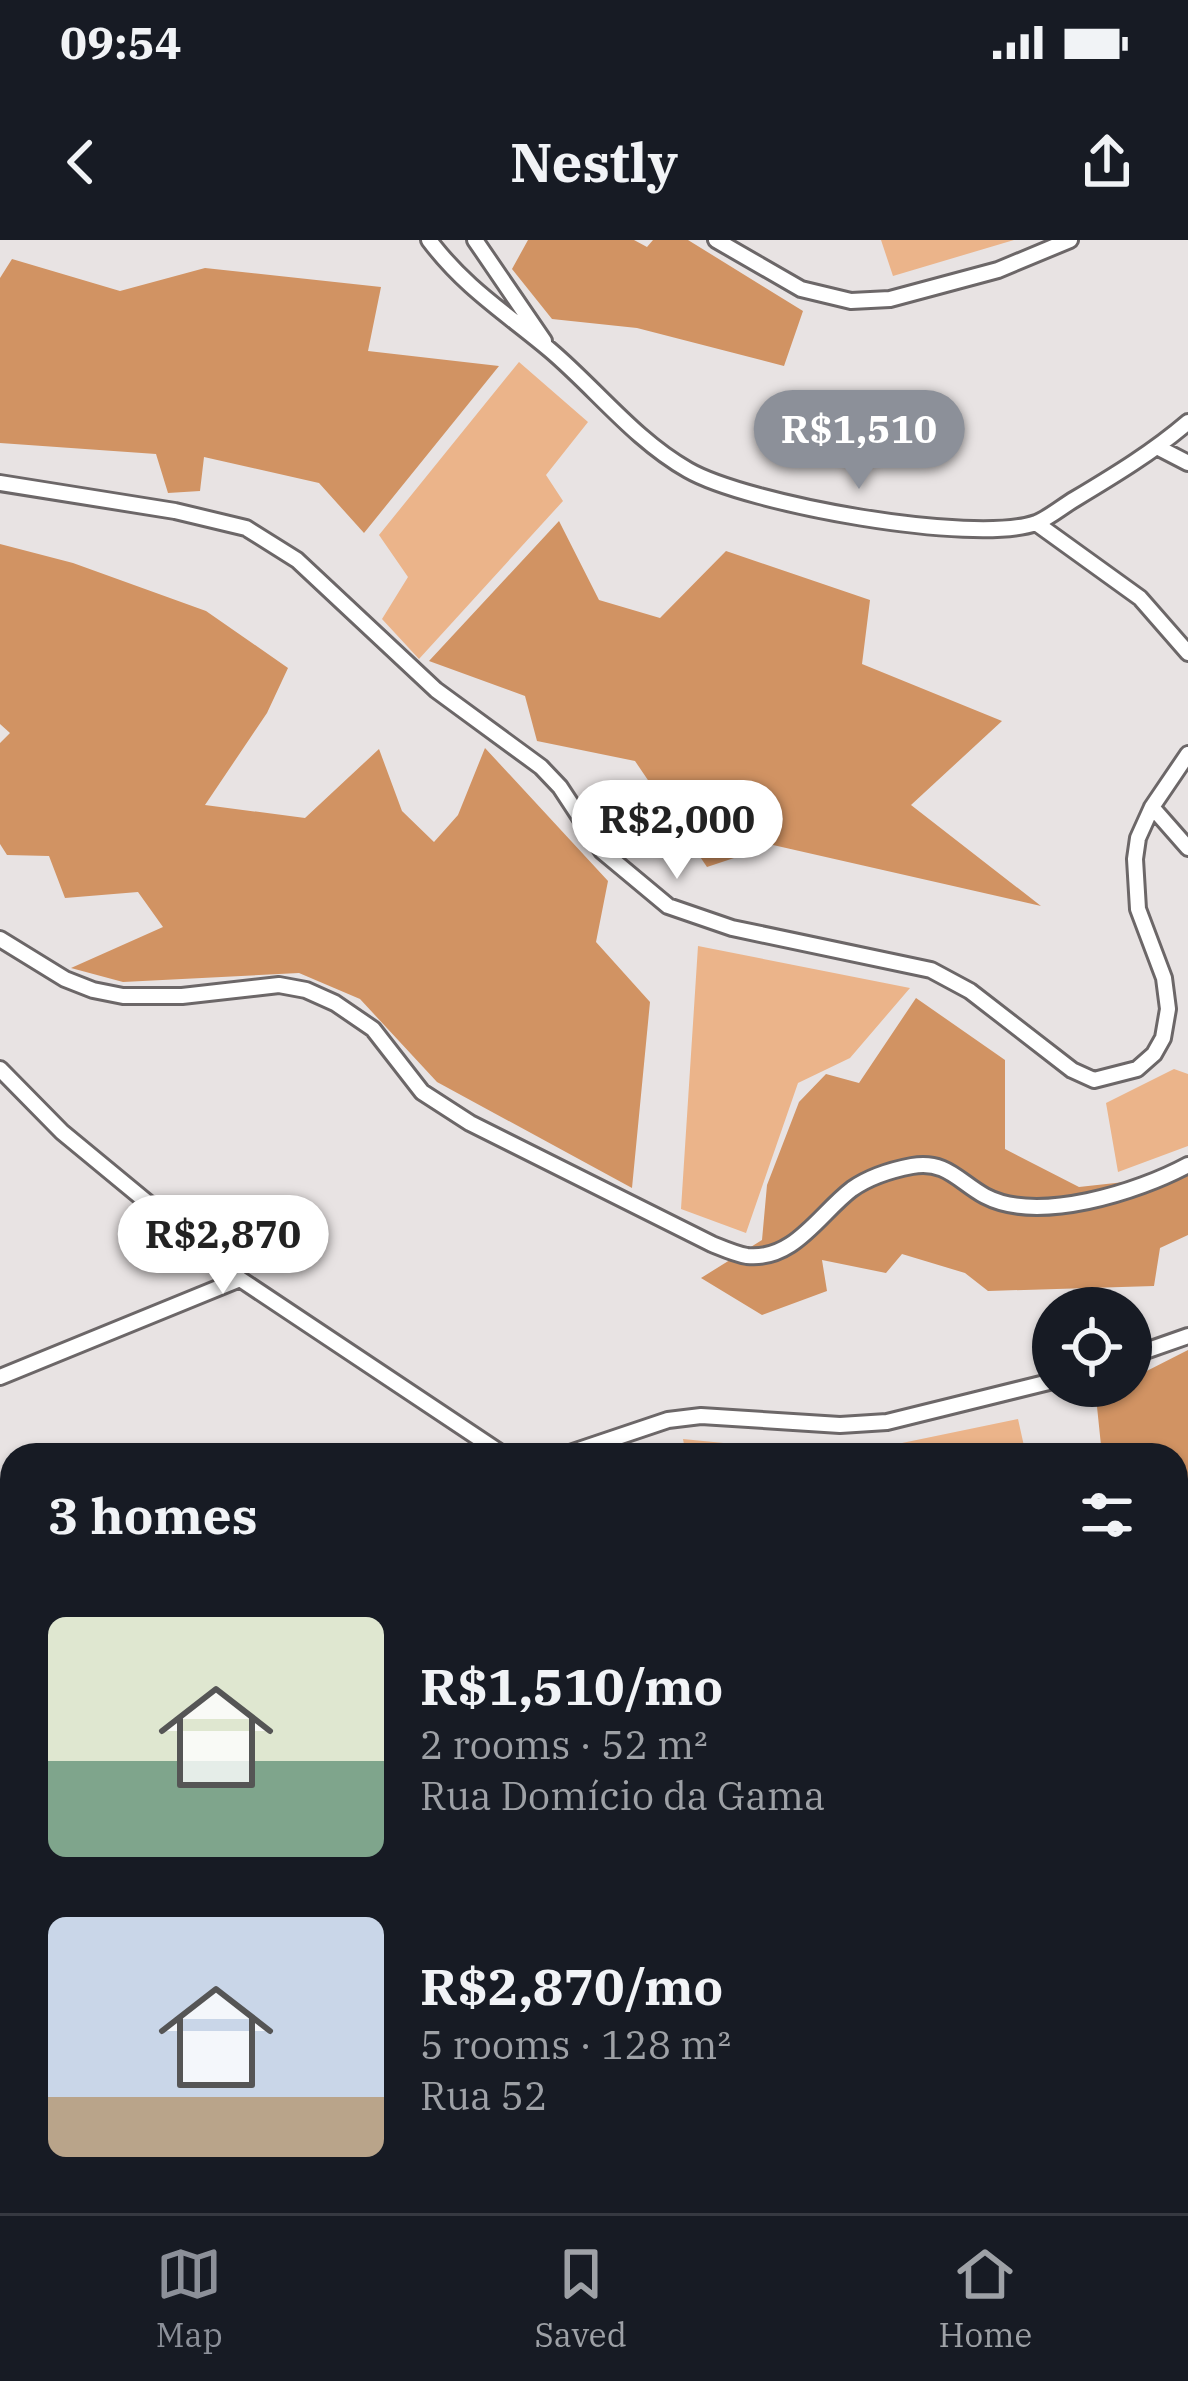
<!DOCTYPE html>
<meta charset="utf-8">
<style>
body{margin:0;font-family:"IBM Plex Serif",serif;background:#20242c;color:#f1f3f6;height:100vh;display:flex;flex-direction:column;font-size:45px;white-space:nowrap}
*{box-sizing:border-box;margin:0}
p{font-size:39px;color:#9ea1a6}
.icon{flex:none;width:66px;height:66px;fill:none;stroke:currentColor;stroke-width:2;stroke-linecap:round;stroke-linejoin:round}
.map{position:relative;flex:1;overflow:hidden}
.side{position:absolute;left:0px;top:1203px;width:1188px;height:771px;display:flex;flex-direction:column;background:#171b24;border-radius:36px 36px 0 0;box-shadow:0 3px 9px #0004}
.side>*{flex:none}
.buttons{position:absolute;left:1032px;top:1047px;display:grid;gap:24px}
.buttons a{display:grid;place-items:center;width:120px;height:120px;border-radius:50%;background:#171b24;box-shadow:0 3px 9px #0004;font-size:60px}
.price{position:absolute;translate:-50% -102px;padding:0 27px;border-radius:42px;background:#fff;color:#222;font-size:39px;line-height:78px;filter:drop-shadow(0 3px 6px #0008)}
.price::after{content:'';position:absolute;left:50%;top:72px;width:36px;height:27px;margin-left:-18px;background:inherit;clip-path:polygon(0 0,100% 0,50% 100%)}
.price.active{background:#8c9099;color:#fff}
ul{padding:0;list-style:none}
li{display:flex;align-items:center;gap:36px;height:300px;padding:0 48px}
li span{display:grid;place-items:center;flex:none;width:336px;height:240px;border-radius:18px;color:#555}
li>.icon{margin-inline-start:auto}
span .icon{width:144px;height:144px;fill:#fffc;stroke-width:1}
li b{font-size:51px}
h2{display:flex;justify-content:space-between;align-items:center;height:144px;padding:0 48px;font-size:51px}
.status{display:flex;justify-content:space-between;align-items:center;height:84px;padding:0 60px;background:#171b24;direction:ltr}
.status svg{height:33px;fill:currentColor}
header{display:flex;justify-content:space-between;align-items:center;height:156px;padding:0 48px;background:#171b24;font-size:54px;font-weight:800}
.menu{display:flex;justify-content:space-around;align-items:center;height:168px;border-top:3px solid #363941;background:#171b24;font-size:33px;color:#9ea1a6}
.menu a{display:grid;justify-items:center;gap:6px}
.menu .active{color:#8c9099}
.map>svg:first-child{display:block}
.green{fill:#ebb48a}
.forest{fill:#d19363}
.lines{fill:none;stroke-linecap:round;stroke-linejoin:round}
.minor-casing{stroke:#6c6768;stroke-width:20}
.minor{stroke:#fff;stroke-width:14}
</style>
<div class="status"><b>09:54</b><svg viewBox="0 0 49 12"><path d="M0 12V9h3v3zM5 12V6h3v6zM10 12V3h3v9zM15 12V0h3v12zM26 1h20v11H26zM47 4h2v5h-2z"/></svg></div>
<header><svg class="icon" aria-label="back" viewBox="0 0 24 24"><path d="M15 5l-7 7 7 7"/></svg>Nestly<svg class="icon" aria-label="share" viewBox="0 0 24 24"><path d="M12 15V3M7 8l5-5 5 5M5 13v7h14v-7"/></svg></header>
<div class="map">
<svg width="1188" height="1973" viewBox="0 0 1188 1973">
<rect width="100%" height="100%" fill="#e8e3e3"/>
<path class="green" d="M881,0H1014L893,36Z
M519,122L588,182L546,235L563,261L419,419L382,379L408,337L379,295Z
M698,706L910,748L850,818L798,843L746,993L681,969Z
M1174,829L1188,834V906L1118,932L1106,863Z
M1018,1179L1026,1215H686L683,1199L844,1215Z
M1176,1526L1188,1528V1973H1067L1064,1962H1176Z"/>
<path class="forest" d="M528,0H634L647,7L653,0H688L803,71L784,126L637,88L552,79L512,29Z
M12,19L120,51L205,28L381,47L368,111L499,126L364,293L319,243L204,217L200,251L168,253L156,214L0,203V38Z
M559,281L599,360L660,378L726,311L870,360L862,424L1002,481L911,565L1041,666L773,605L707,627L635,521L537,501L525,456L429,421Z
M0,304L73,323L206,371L288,428L267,473L205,565L305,578L379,509L402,571L434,602L458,575L485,508L608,641L596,702L650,762L632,948L437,842L360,759L299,733L123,742L71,728L163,687L138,652L65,658L49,616L7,615L0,604V503L10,493L0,484Z
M916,758L1005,820V909L1079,947L1188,935V995L1160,1008L1154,1046L988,1051L965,1033L902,1014L886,1033L822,1020L827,1051L762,1075L701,1038L762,1000L767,945L799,862L826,834L859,843Z
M1188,1110V1519L1176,1516V1448L1187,1433L1176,1419V1215H1102L1096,1157L1117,1146H1131V1139Z
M12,1499V1656L0,1666V1503Z
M280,1962H1059L1062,1973H286Z"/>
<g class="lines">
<defs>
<path id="minor" d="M429,0C465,48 506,73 550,110C596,149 635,200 688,230C747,264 973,305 1036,283C1049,278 1063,266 1075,259C1115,235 1153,212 1188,182
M475,0L544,101
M716,0L801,49L851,61L890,59L998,30L1070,0
M1159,208L1188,223
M0,243L175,271L246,288L297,320L436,450L541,527L560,547L602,611L668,666L732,688L931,730L970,751L1072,830L1094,840L1137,829L1154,814L1163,798L1168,769L1164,738L1138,669L1135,619L1138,598L1152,567L1188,514
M1036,283L1140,358L1188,413
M1152,567L1188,608
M0,699L65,739L93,750L123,756H182L279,745L306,750L335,763L373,789L422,852L470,883L712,1004C722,1008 735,1014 747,1016C794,1021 820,973 852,949C869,937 891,930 912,926C946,920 958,941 985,956C1038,984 1138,952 1188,925
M0,829L62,892L240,1039L504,1215
M1131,1116L1188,1096
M0,1137L240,1039
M564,1215L668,1180L701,1176L840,1185L887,1182L1053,1141
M0,1349L12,1368
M0,1390L12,1386
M0,1764L12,1771
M259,1962L266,1973
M80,1973L84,1962"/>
</defs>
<use href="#minor" class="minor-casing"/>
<use href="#minor" class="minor"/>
</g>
</svg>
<div class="buttons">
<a><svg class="icon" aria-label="locate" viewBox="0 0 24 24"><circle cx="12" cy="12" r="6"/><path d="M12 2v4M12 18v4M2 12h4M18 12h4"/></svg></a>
</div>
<b class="price active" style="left:859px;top:252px">R$1,510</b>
<b class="price" style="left:677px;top:642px">R$2,000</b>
<b class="price" style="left:223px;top:1057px">R$2,870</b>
<section class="side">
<h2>3 homes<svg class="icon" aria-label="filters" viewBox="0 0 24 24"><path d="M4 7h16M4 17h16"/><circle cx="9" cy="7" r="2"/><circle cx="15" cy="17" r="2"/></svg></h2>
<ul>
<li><span style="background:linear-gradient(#dfe7d0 60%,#7fa58c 0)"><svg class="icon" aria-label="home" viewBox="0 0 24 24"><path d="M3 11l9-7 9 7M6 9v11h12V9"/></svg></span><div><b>R$1,510/mo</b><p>2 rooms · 52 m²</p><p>Rua Domício da Gama</p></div></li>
<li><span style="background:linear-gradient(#c9d6e8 75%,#b9a48a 0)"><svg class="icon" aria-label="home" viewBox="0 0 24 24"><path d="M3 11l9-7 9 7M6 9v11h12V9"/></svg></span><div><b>R$2,870/mo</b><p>5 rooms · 128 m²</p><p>Rua 52</p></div></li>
</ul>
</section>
</div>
<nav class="menu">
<a class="active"><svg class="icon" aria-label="map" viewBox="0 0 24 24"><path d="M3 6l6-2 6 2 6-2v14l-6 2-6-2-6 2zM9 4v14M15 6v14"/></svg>Map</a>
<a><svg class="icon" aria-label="saved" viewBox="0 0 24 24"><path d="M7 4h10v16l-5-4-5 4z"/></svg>Saved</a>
<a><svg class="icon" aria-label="home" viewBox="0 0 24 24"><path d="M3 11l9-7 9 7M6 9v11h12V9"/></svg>Home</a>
</nav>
